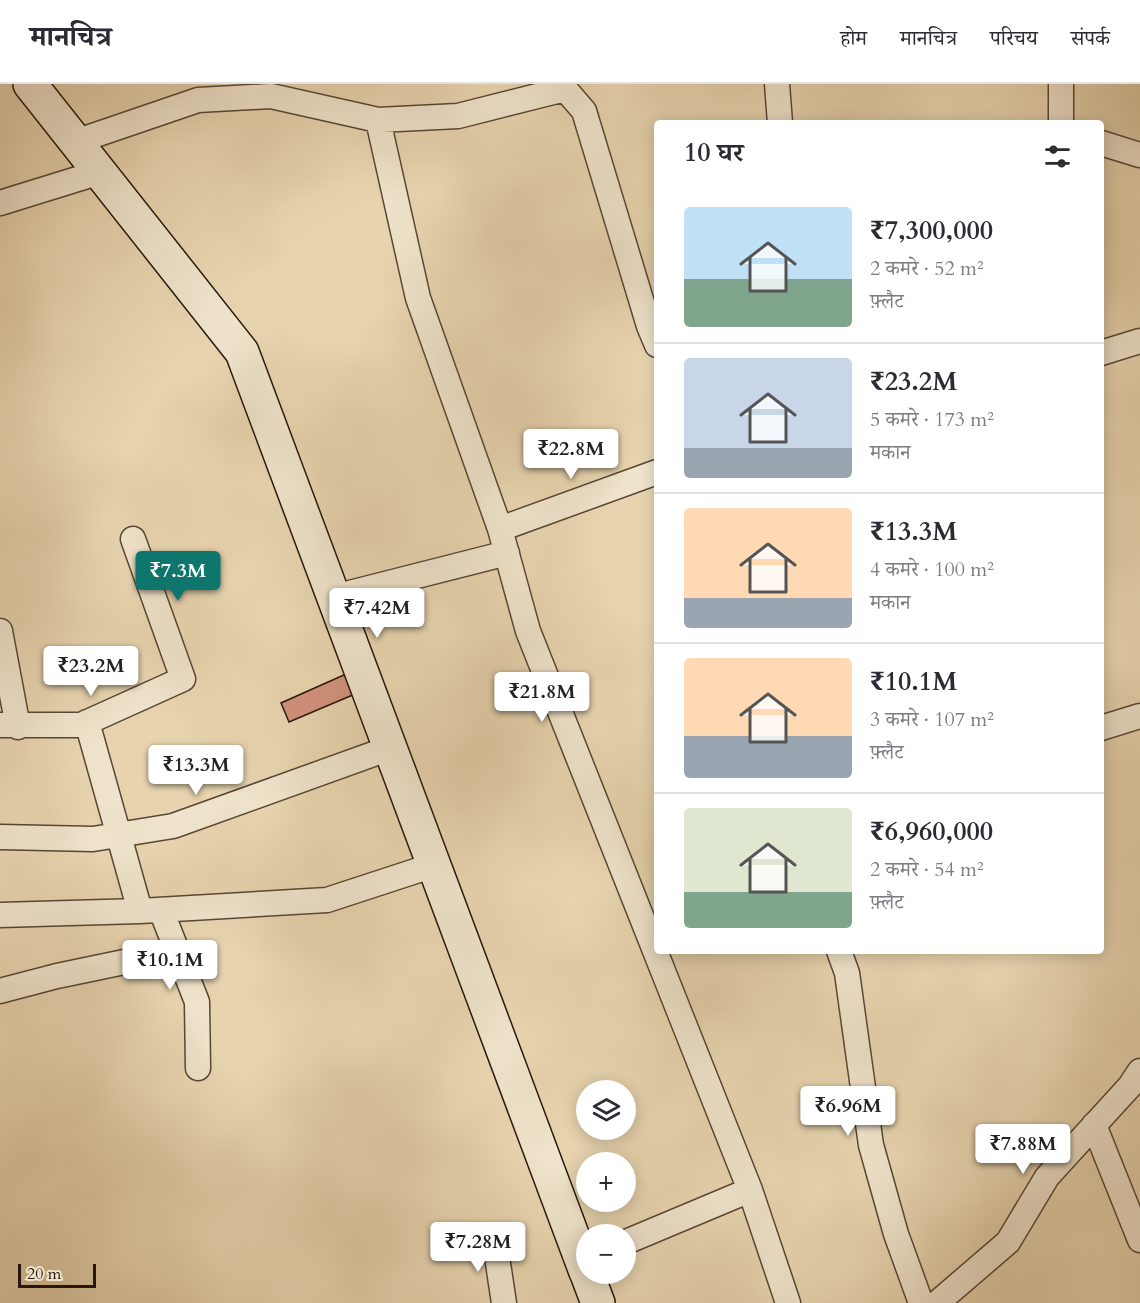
<!DOCTYPE html>
<html lang="hi">
<meta charset="utf-8">
<style>
body{margin:0;font-family:Cardo,"Noto Serif Devanagari",serif;background:#f2f2f3;color:#2b2b33;height:100vh;display:flex;flex-direction:column;font-size:22px;white-space:nowrap}
*{box-sizing:border-box;margin:0}
p{font-size:20px;color:#7c7c81}
.icon{flex:none;width:33px;height:33px;fill:none;stroke:currentColor;stroke-width:2;stroke-linecap:round;stroke-linejoin:round}
.map{position:relative;flex:1;overflow:hidden}
.side{position:absolute;left:654px;top:36px;width:450px;height:834px;display:flex;flex-direction:column;background:#fff;border-radius:6px;box-shadow:0 3px 15px #0003}
.side>*{flex:none}
.tools{position:absolute;left:576px;top:996px;display:grid;gap:12px}
.tools a{display:grid;place-items:center;width:60px;height:60px;border-radius:50%;background:#fff;box-shadow:0 3px 15px #0003;font-size:30px}
.scale{position:absolute;left:18px;bottom:15px;width:78px;box-sizing:border-box;padding-left:6px;border:3px solid #28170c;border-top:0;font-size:16px;line-height:21px;white-space:nowrap;color:#28170c;-webkit-text-stroke:4px #efe3cb;paint-order:stroke}
.price{position:absolute;translate:-50% -51px;padding:0 14px;border-radius:6px;background:#fff;color:#222;font-size:20px;line-height:39px;filter:drop-shadow(0 2px 3px #0008)}
.price::after{content:'';position:absolute;left:50%;top:36px;width:18px;height:14px;margin-left:-9px;background:inherit;clip-path:polygon(0 0,100% 0,50% 100%)}
.price.current{background:#0f766e;color:#fff}
ul{padding:0;list-style:none}
li{display:flex;align-items:center;gap:18px;height:150px;padding:0 30px}
li+li{border-top:2px solid #e1e1e2}
li span{display:grid;place-items:center;flex:none;width:168px;height:120px;border-radius:6px;color:#555}
li>.icon{margin-inline-start:auto}
span .icon{width:72px;height:72px;fill:#fffc;stroke-width:1}
li b{font-size:26px}
h2{display:flex;justify-content:space-between;align-items:center;height:72px;padding:0 30px;font-size:26px}
header{display:flex;align-items:center;gap:36px;box-sizing:border-box;height:84px;padding:0 30px;background:#fff;border-bottom:2px solid #e1e1e2}
header strong{font-size:28px}
nav{display:flex;gap:33px;margin-inline-start:auto;font-size:21px}
.map>svg:first-child{display:block}
.building{fill:#d2927d;stroke:#28170c;stroke-width:1.5}
.lines{fill:none;stroke-linecap:round;stroke-linejoin:round}
.street-casing{stroke:#584635;stroke-width:27}
.secondary-casing{stroke:#28170c;stroke-width:36}
.street{stroke:#efe3cb;stroke-width:24}
.secondary{stroke:#efe3cb;stroke-width:33}
</style>
<header>
<strong>मानचित्र</strong>
<nav><a>होम</a><a>मानचित्र</a><a>परिचय</a><a>संपर्क</a></nav>
</header>
<div class="map">
<svg width="1140" height="1219" viewBox="0 0 1140 1219">
<rect width="100%" height="100%" fill="#e7d4af"/>
<filter id="stains"><feTurbulence type="fractalNoise" baseFrequency=".00333" numOctaves="4"/><feColorMatrix values="0 0 0 0 .2 0 0 0 0 .09 0 0 0 0 .02 0 0 0 .5 -.17"/></filter>
<radialGradient id="worn" r=".72"><stop offset=".6" stop-color="#630" stop-opacity="0"/><stop offset="1" stop-color="#630" stop-opacity=".3"/></radialGradient>
<path class="building" d="M346,590L355,610L289,638L281,619Z"/>
<g class="lines">
<defs>
<path id="street" d="M777,0L780,39
M565,5L584,27L649,242L657,261
M378,36L418,214L500,445L528,547L750,1106L788,1219
M1061,39V0
M75,58L198,16L271,12L378,36L458,32L565,5L562,0
M1101,59L1140,71
M0,119L100,88
M1101,269L1140,257
M500,445L657,388
M334,513L507,469
M0,547L18,643
M87,638L140,827L327,816L434,781
M0,641H81L183,595L133,455
M1101,644L1140,632
M0,753L93,755L173,742L390,664
M161,826L197,918L198,984
M0,831L140,827
M839,867L847,889L871,1061L896,1150L921,1219
M0,907L57,892L177,867
M1094,1041L1140,1156
M494,1153L504,1219
M626,1158L750,1106
M937,1219L1008,1158L1047,1093L1130,1002L1140,987"/>
<path id="secondary" d="M30,0L242,268L586,1188
M587,1190L598,1219"/>
</defs>
<use href="#street" class="street-casing"/>
<use href="#secondary" class="secondary-casing"/>
<use href="#street" class="street"/>
<use href="#secondary" class="secondary"/>
</g>
<rect width="100%" height="100%" filter="url(#stains)"/>
<rect width="100%" height="100%" fill="url(#worn)"/>
</svg>
<div class="tools">
<a><svg class="icon" aria-label="layers" viewBox="0 0 24 24"><path d="M12 4l9 5-9 5-9-5zM3 14l9 5 9-5"/></svg></a>
<a>+</a>
<a>−</a>
</div>
<div class="scale">20 m</div>
<b class="price" style="left:571px;top:396px">₹22.8M</b>
<b class="price current" style="left:178px;top:518px">₹7.3M</b>
<b class="price" style="left:377px;top:555px">₹7.42M</b>
<b class="price" style="left:91px;top:613px">₹23.2M</b>
<b class="price" style="left:542px;top:639px">₹21.8M</b>
<b class="price" style="left:196px;top:712px">₹13.3M</b>
<b class="price" style="left:170px;top:907px">₹10.1M</b>
<b class="price" style="left:848px;top:1053px">₹6.96M</b>
<b class="price" style="left:1023px;top:1091px">₹7.88M</b>
<b class="price" style="left:478px;top:1189px">₹7.28M</b>
<section class="side">
<h2>10 घर<svg class="icon" aria-label="filters" viewBox="0 0 24 24"><path d="M4 7h16M4 17h16"/><circle cx="9" cy="7" r="2"/><circle cx="15" cy="17" r="2"/></svg></h2>
<ul>
<li><span style="background:linear-gradient(#bfe0f5 60%,#7fa58c 0)"><svg class="icon" aria-label="home" viewBox="0 0 24 24"><path d="M3 11l9-7 9 7M6 9v11h12V9"/></svg></span><div><b>₹7,300,000</b><p>2 कमरे · 52 m²</p><p>फ़्लैट</p></div></li>
<li><span style="background:linear-gradient(#c9d6e8 75%,#9aa5b1 0)"><svg class="icon" aria-label="home" viewBox="0 0 24 24"><path d="M3 11l9-7 9 7M6 9v11h12V9"/></svg></span><div><b>₹23.2M</b><p>5 कमरे · 173 m²</p><p>मकान</p></div></li>
<li><span style="background:linear-gradient(#ffd9b3 75%,#9aa5b1 0)"><svg class="icon" aria-label="home" viewBox="0 0 24 24"><path d="M3 11l9-7 9 7M6 9v11h12V9"/></svg></span><div><b>₹13.3M</b><p>4 कमरे · 100 m²</p><p>मकान</p></div></li>
<li><span style="background:linear-gradient(#ffd9b3 65%,#9aa5b1 0)"><svg class="icon" aria-label="home" viewBox="0 0 24 24"><path d="M3 11l9-7 9 7M6 9v11h12V9"/></svg></span><div><b>₹10.1M</b><p>3 कमरे · 107 m²</p><p>फ़्लैट</p></div></li>
<li><span style="background:linear-gradient(#dfe7d0 70%,#7fa58c 0)"><svg class="icon" aria-label="home" viewBox="0 0 24 24"><path d="M3 11l9-7 9 7M6 9v11h12V9"/></svg></span><div><b>₹6,960,000</b><p>2 कमरे · 54 m²</p><p>फ़्लैट</p></div></li>
</ul>
</section>
</div>
